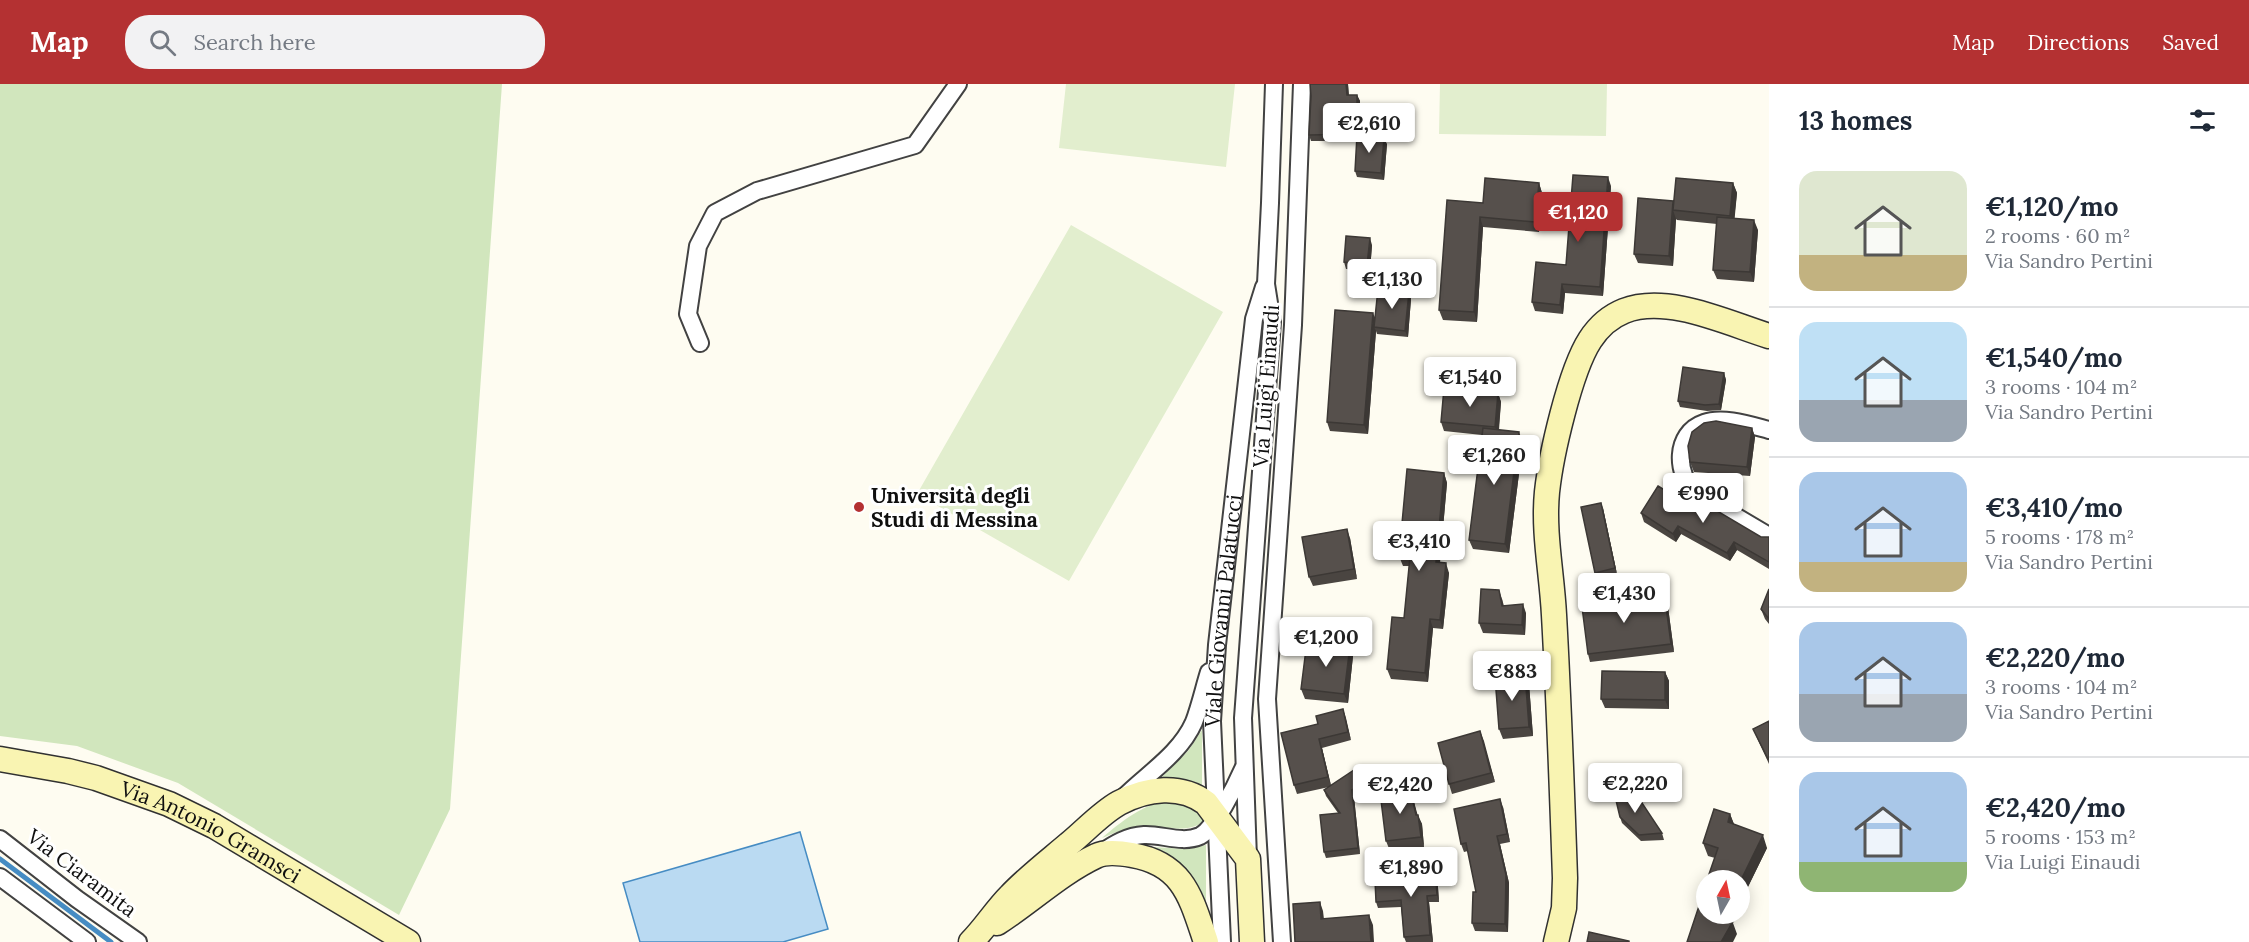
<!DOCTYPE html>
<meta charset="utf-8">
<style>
body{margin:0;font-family:Lora,serif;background:#f2f2f3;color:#1f2937;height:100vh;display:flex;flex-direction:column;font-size:22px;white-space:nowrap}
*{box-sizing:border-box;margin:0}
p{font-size:20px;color:#747a83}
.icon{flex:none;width:33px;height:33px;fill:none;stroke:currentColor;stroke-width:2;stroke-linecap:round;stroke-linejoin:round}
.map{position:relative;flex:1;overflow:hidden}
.sheet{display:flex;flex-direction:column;background:#fff;width:480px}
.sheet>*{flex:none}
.needle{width:39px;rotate:9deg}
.controls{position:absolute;left:1696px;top:786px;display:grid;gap:12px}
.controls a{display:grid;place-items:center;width:54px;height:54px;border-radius:50%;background:#fff;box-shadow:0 3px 15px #0003;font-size:30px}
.price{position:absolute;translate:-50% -51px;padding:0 14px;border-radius:6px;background:#fff;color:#222;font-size:20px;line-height:39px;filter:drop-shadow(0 2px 3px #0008)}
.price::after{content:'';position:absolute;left:50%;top:36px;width:18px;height:14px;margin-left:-9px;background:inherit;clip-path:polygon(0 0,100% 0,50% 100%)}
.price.on{background:#b43132;color:#fff}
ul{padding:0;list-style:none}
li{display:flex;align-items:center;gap:18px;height:150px;padding:0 30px}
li+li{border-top:2px solid #e0e1e3}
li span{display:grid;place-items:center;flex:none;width:168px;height:120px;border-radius:18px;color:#555}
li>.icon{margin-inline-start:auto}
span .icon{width:72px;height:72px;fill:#fffc;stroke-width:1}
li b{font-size:26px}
h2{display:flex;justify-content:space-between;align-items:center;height:72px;padding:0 30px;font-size:26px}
header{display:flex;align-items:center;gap:36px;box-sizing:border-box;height:84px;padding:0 30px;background:#b43132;color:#fff}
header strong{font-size:28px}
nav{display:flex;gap:33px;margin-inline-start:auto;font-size:21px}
.search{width:420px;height:54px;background:#f2f2f3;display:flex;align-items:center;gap:15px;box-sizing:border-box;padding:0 21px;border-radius:24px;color:#747a83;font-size:22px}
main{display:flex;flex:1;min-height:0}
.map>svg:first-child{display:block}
.green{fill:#d1e6bd}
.pitch{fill:#e2eece}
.water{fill:#badaf2;stroke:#468cc3;stroke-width:1.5}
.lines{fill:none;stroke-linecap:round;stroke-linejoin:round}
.stream{stroke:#468cc3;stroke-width:5}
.street-casing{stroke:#424242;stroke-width:20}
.secondary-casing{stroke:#313131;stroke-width:27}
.street{stroke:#fff;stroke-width:16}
.secondary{stroke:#f9f4b2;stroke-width:24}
.wall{fill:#4a4541}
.shaded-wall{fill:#3c3835}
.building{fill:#56504c;stroke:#3c3835;stroke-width:1.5}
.poi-dot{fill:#b43132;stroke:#fff;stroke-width:2}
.labels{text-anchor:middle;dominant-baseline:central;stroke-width:6;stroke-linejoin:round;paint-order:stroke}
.street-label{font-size:21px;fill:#0f0f0f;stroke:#fff}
.poi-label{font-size:21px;font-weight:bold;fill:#0f0f0f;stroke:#fff;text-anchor:start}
</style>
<header>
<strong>Map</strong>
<div class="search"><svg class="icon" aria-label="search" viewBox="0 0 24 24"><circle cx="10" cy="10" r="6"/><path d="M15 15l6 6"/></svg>Search here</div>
<nav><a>Map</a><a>Directions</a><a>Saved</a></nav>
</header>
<main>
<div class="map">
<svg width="1769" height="858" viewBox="0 0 1769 858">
<rect width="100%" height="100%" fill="#fefcf1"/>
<path class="green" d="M0,0H502L450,725L399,831L178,699L77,662L0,652Z
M1202,646V703L1160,695L1188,667Z
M1169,716L1196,723L1205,737C1184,752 1162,740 1139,742C1126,744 1114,749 1102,754C1122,737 1142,721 1169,716Z
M1206,761V818L1183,784L1153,763L1187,765Z"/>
<path class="pitch" d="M1066,0H1235L1226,83L1059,64Z
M1440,0H1607L1606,52L1439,50Z
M1071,141L1223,228L1069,497L917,410Z"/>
<path class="water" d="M800,748L828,845L783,858H640L623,799Z"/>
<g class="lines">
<path class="stream" d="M0,775L111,858"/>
<defs>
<g id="street">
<path d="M700,259L688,230L698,162L715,129L757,107L915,61L958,0"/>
<path d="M1769,346C1750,341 1723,332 1704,339C1674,349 1675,391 1696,409L1769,452"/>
<path d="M1123,714C1147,690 1180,670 1194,638C1200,622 1204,604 1209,588"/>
<path d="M0,755L77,815L138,858"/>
<path d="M1101,769C1114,760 1127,752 1144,751C1162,750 1182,760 1200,752C1214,745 1236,701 1243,685"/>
<path d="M1248,774L1243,634L1272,238L1266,200L1270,119L1274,0"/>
<path d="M0,793L87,858"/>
<path id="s1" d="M1222,858L1212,637L1217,561L1254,235L1264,203"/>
<path d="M1282,858L1267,615L1293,241L1302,0"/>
</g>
<g id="secondary">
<path id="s2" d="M0,675L68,687L96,694L169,720L214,742L408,858"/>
<path d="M997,839C1030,818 1060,789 1096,772C1106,767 1121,769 1132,771C1184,780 1191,814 1206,858"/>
<path d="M971,858C985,844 996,826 1010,812C1028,793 1049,777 1069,760C1085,747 1101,729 1119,719C1147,704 1181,700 1206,719L1248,775L1252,858"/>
<path d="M1556,858L1564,824L1565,794C1562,706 1559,619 1554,531C1552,490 1543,449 1547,408C1551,371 1570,287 1590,256C1599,242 1609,233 1624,227C1667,210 1727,239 1769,252"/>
</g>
</defs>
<use href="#street" class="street-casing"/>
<use href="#secondary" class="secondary-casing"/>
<use href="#street" class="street"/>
<use href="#secondary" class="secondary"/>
</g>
<path class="wall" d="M1310,0H1348L1349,11H1357L1360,17V51L1387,60L1384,96L1357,93L1355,87L1357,57H1311L1309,51L1311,12Z
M1539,99L1542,109L1539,148L1483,143L1477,238L1443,236L1439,226L1483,119Z
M1733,99L1737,109L1734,135L1758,146L1754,198L1717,195L1713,186L1717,140L1677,136L1676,135L1673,182L1638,179L1634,170L1674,118Z
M1611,102L1603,212L1565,209L1563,230L1535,227L1532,218L1566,181Z
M1372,161L1370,187L1346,185L1344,178Z
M1409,208L1411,215L1408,253L1377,250L1376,247L1368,350L1330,347L1327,338L1375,235Z
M1724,289L1726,296L1721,326L1707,327L1680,323L1678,317Z
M1498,309L1501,318L1499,346L1523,358L1509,469L1473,465L1469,456L1482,351L1444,347L1441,338Z
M1752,344L1755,353L1750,392L1694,388L1690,378Z
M1444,389L1447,399L1440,479L1449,489L1443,545L1433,544L1428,598L1391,595L1387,585L1404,534L1409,482H1403L1399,472Z
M1692,423L1761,453H1769V485L1737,466L1730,477L1681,450L1676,458L1644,438L1641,429Z
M1603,424L1617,490L1598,494L1595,489Z
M1350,454L1357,495L1313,502L1309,493Z
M1769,505V540L1765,535L1761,525Z
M1502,515L1504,522L1526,529L1525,551L1483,549L1479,539Z
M1618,521L1668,523L1674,568L1590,578L1588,570Z
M1350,562L1353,572L1348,619L1305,615L1301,605Z
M1665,588L1669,597V625L1605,624L1601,615Z
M1529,600L1533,652L1503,655L1499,645Z
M1343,625L1351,656L1322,664L1331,701L1366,697L1368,703L1354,713L1360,770L1326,774L1324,768L1338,729L1326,712L1324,706L1329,703L1297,710L1294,701L1318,640Z
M1769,637V680L1757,654L1753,645Z
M1480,647L1495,698L1452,710L1449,700Z
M1413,714L1417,731L1422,740L1424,763L1390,767L1386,757Z
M1503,723L1510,758L1500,760L1509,799L1508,848L1475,847L1472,839L1476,808L1468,767L1464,768L1461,760Z
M1730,730L1734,740L1767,764L1744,811L1746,817L1740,828V796L1715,774L1708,772L1703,759Z
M1620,733L1662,749L1664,756L1641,757L1622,739Z
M1437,789L1439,818H1429L1433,858H1406L1404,853L1401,823L1378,824L1376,818L1403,795Z"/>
<path class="shaded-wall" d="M1346,0H1348L1349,18L1347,11Z
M1357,11L1360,17V56L1357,50Z
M1384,54L1387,60L1384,96L1381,89Z
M1608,93L1611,102L1603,212L1600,203Z
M1539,99L1542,109L1539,148L1535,138Z
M1733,99L1737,109L1734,141L1730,132Z
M1673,126L1676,135L1673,182L1669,172Z
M1480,133L1483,143L1477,238L1474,228Z
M1754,136L1758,146L1754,198L1750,188Z
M1370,154L1372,161L1370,187L1367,181Z
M1562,200L1565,209L1563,230L1560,221Z
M1409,208L1411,215L1408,253L1405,247Z
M1373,229L1377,238L1374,243L1376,247L1368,350L1364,341Z
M1724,289L1726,296L1721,326L1719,320Z
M1498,309L1501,318L1498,352L1495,343Z
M1752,344L1755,353L1750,392L1747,383Z
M1519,348L1523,358L1509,469L1505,460Z
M1444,389L1447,399L1439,488L1436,478Z
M1601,419L1603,424L1617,490L1615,484Z
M1678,442L1681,450L1676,458L1673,450Z
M1347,445L1350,454L1357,495L1354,485Z
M1734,458L1737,466L1730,477L1727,469Z
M1446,479L1449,489L1443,545L1440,536Z
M1499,506L1502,515L1505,532L1502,522Z
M1665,515L1668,523L1674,568L1671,560Z
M1523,520L1526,529L1525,551L1522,541Z
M1430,535L1433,544L1428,598L1425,589Z
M1350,562L1353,572L1348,619L1344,610Z
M1665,588L1669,597V625L1665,616Z
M1525,590L1529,600L1533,652L1529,643Z
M1343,625L1346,634L1351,656L1348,648Z
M1480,647L1484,657L1495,698L1491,689Z
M1319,655L1322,664L1331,702L1328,693Z
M1366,697L1368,703L1354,713L1360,770L1358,764L1352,706Z
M1410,705L1413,714L1419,736L1418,731L1422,740L1424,763L1421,753Z
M1500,715L1503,723L1510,758L1507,750Z
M1730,730L1735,743L1728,738Z
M1763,751L1767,764L1744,811L1746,817L1740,828V798Z
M1497,752L1500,760L1509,799L1508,848L1505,840Z
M1435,782L1437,789L1439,818L1437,811Z
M1427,812L1429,818L1433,858L1430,851Z
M1320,818L1323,827L1325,844L1321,835Z
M1728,830H1739L1733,839L1737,850L1733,858H1721L1726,833Z
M1369,831L1373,841L1374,858H1371Z"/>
<path class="building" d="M1310,0H1346L1347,11H1357V50L1309,51L1311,12Z
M1357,51L1384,54L1381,89L1355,87Z
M1573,91L1608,93L1600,203L1562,200L1560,221L1532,218L1536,178L1566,181Z
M1485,94L1539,99L1535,138L1480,133L1474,228L1439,226L1447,116L1483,119Z
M1676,94L1733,99L1730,132L1673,126Z
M1638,114L1673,117L1669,172L1634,170Z
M1717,133L1754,136L1750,188L1713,186Z
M1346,152L1370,154L1367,181L1344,178Z
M1378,205L1409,208L1405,247L1374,243Z
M1335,226L1373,229L1364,341L1327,338Z
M1683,283L1724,289L1719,320L1705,321L1678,317Z
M1444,304L1498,309L1495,343L1441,338Z
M1716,337L1752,344L1747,383L1690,378L1688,362L1692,348L1704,339Z
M1483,344L1519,348L1505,460L1469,456Z
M1407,385L1444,389L1436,478L1446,479L1440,536L1430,535L1425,589L1387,585L1392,533L1404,534L1410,473L1399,472Z
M1658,402L1692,423L1697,415L1761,453H1769V478L1734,458L1727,469L1678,442L1673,450L1641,429Z
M1601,419L1615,484L1595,489L1581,423Z
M1347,445L1354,485L1309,493L1302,453Z
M1481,505L1499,506L1502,522L1523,520L1522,541L1479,539Z
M1769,505V535L1761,525Z
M1615,511L1616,521L1665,515L1671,560L1588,570L1581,515Z
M1307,557L1350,562L1344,610L1301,605Z
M1602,587L1665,588V616L1601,615Z
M1525,590L1529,643L1499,645L1495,593Z
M1343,625L1348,648L1319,655L1328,693L1294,701L1281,649L1318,640L1316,632Z
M1769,637V675H1768L1753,645Z
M1480,647L1491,689L1449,700L1438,659Z
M1357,684L1366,697L1352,706L1358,764L1324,768L1320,731L1340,729L1324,706Z
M1410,705L1416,731H1418L1421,753L1386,757L1380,708Z
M1634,707L1662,749L1639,751L1620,733L1614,708Z
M1500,715L1507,750L1497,752L1506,791L1505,840L1472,839L1473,808H1476L1466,759L1461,760L1454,725Z
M1714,725L1730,730L1728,738L1763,751L1740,798V796H1707L1718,764L1703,759Z
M1435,782L1437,811L1427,812L1430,851L1404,853L1401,816L1376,818L1375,796L1403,795L1402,785Z
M1707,798V830H1728L1726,833L1733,837L1721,858H1687Z
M1320,818L1321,835L1369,831L1371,858H1295L1293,820Z
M1589,848L1629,857V858H1587Z"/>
<circle class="poi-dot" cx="859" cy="423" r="6"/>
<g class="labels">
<g class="street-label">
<text transform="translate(1266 302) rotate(-86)">Via Luigi Einaudi</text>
<text stroke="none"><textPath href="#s1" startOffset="332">Viale Giovanni Palatucci</textPath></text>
<text stroke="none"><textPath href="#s2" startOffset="225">Via Antonio Gramsci</textPath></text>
<text transform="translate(82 789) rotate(37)">Via Ciaramita</text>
</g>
<g class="poi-label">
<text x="871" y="411">Università degli<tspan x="871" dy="24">Studi di Messina</tspan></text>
</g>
</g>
</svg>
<div class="controls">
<a><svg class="needle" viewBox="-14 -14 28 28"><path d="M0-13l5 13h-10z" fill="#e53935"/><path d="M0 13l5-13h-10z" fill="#747a83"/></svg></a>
</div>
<b class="price" style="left:1369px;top:70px">€2,610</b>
<b class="price on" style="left:1578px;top:159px">€1,120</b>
<b class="price" style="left:1392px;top:226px">€1,130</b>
<b class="price" style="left:1470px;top:324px">€1,540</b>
<b class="price" style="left:1494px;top:402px">€1,260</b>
<b class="price" style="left:1703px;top:440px">€990</b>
<b class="price" style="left:1419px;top:488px">€3,410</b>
<b class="price" style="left:1624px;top:540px">€1,430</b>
<b class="price" style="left:1326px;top:584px">€1,200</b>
<b class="price" style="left:1512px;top:618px">€883</b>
<b class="price" style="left:1635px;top:730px">€2,220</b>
<b class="price" style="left:1400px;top:731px">€2,420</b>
<b class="price" style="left:1411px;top:814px">€1,890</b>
</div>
<section class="sheet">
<h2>13 homes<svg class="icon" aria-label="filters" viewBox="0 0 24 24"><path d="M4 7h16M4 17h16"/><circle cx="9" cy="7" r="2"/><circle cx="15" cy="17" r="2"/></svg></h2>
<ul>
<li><span style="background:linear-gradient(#dfe7d0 70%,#c2b280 0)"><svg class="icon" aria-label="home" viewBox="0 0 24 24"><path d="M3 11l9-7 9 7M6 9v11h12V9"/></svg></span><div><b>€1,120/mo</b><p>2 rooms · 60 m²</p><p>Via Sandro Pertini</p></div></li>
<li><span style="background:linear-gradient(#bfe0f5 65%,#9aa5b1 0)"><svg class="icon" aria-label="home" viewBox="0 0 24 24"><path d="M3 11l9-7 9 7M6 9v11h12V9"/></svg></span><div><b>€1,540/mo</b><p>3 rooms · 104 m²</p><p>Via Sandro Pertini</p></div></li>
<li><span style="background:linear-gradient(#a9c7e8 75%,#c2b280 0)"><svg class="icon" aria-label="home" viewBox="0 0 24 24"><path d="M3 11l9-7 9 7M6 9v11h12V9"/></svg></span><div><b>€3,410/mo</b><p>5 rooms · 178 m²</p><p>Via Sandro Pertini</p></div></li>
<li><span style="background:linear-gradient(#a9c7e8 60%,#9aa5b1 0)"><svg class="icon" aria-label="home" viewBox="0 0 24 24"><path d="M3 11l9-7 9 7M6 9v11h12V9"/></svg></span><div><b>€2,220/mo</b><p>3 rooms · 104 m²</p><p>Via Sandro Pertini</p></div></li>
<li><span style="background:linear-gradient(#a9c7e8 75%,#8fb573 0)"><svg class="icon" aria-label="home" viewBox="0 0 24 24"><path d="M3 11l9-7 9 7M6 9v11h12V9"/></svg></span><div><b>€2,420/mo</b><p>5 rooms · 153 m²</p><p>Via Luigi Einaudi</p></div></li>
</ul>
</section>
</main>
